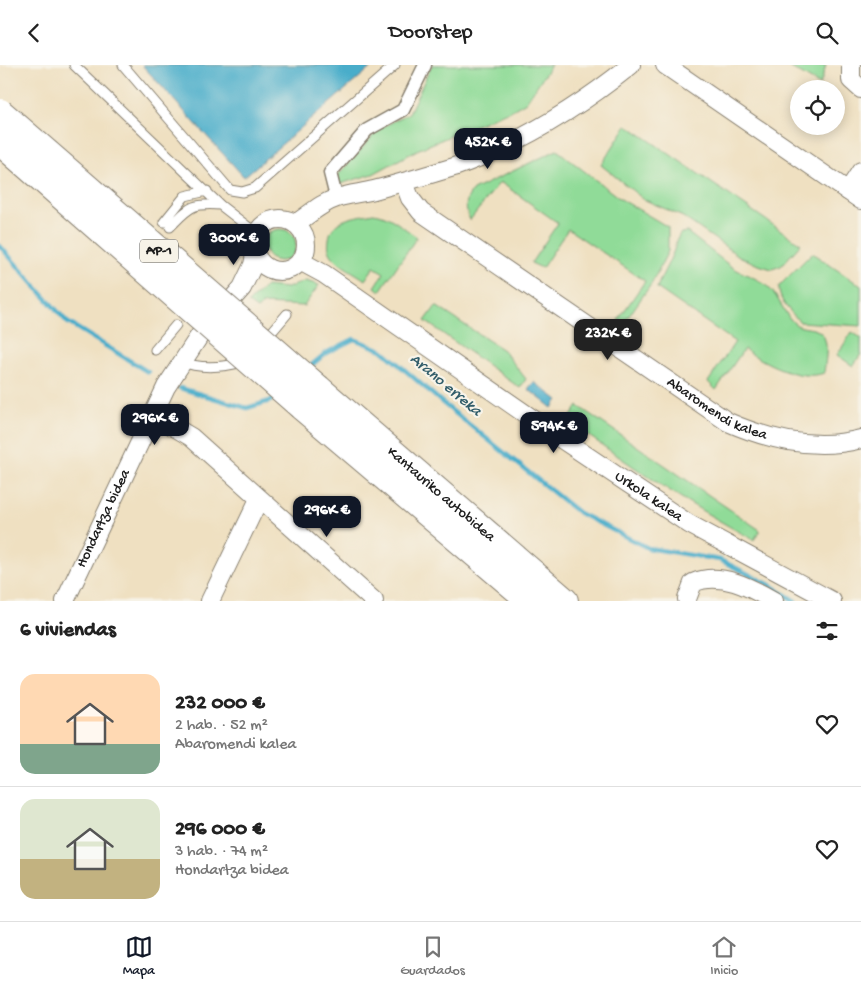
<!DOCTYPE html>
<html lang="es">
<meta charset="utf-8">
<style>
body{margin:0;font-family:"Gochi Hand",sans-serif;background:#f6f6f6;color:#222;height:100vh;display:flex;flex-direction:column;font-size:19px;white-space:nowrap}
*{box-sizing:border-box;margin:0}
p{font-size:16px;color:#767676}
.icon{flex:none;width:28px;height:28px;fill:none;stroke:currentColor;stroke-width:2;stroke-linecap:round;stroke-linejoin:round}
.map{position:relative;height:536px;overflow:hidden}
.panel{display:flex;flex-direction:column;background:#fff;flex:1}
.panel>*{flex:none}
.tools{position:absolute;left:790px;top:15px;display:grid;gap:10px}
.tools a{display:grid;place-items:center;width:55px;height:55px;border-radius:50%;background:#fff;box-shadow:0 2px 12px #0003;font-size:25px}
.price{position:absolute;translate:-50% -42px;padding:0 11px;border-radius:10px;background:#111827;color:#fff;font-size:16px;line-height:32px;filter:drop-shadow(0 1px 2px #0008)}
.price::after{content:'';position:absolute;left:50%;top:30px;width:15px;height:11px;margin-left:-8px;background:inherit;clip-path:polygon(0 0,100% 0,50% 100%)}
.price.selected{background:#222;color:#fff}
ul{padding:0;list-style:none}
li{display:flex;align-items:center;gap:15px;height:125px;padding:0 20px}
li+li{border-top:1px solid #e0e0e0}
li span{display:grid;place-items:center;flex:none;width:140px;height:100px;border-radius:15px;color:#555}
li>.icon{margin-inline-start:auto}
span .icon{width:60px;height:60px;fill:#fffc;stroke-width:1}
li b{font-size:21px}
h2{display:flex;justify-content:space-between;align-items:center;height:60px;padding:0 20px;font-size:21px}
header{display:flex;justify-content:space-between;align-items:center;height:65px;padding:0 20px;background:#fff;font-size:22px;font-weight:600}
.dock{display:flex;justify-content:space-around;align-items:center;height:70px;border-top:1px solid #e0e0e0;background:#fff;font-size:14px;color:#767676}
.dock a{display:grid;justify-items:center;gap:2px}
.dock .selected{color:#111827}
.map>svg:first-child{display:block}
.green{fill:#90db98;stroke:#567c5a}
.water{fill:#4aadca;stroke:#336473}
.lines{fill:none;stroke-linecap:round;stroke-linejoin:round}
.stream{stroke:#4aadca;stroke-width:4.5}
.service-casing{stroke:#867e6e;stroke-width:11}
.pedestrian-casing{stroke:#867e6e;stroke-width:15}
.minor-casing{stroke:#867e6e;stroke-width:20}
.motorway-casing{stroke:#867e6e;stroke-width:30}
.service{stroke:#fff;stroke-width:9}
.pedestrian{stroke:#fff;stroke-width:12}
.minor{stroke:#fff;stroke-width:18}
.motorway{stroke:#fff;stroke-width:28}
.motorway-bridge-casing{stroke:#867e6e;stroke-width:30;stroke-linecap:butt}
.motorway-bridge{stroke:#fff;stroke-width:28}
.labels{text-anchor:middle;dominant-baseline:central;stroke-width:4.5;stroke-linejoin:round;paint-order:stroke}
.shield{fill:#f7f3e8;stroke:#5e5c59;stroke-width:1}
.shield-label{font-size:14px;font-weight:bold;fill:#1c1c1c}
.street-label{font-size:15px;fill:#1c1c1c;stroke:#f7f3e8}
.water-label{font-size:16px;font-style:italic;fill:#315d6a;stroke:#f7f3e8}
</style>
<header><svg class="icon" aria-label="back" viewBox="0 0 24 24"><path d="M15 5l-7 7 7 7"/></svg>Doorstep<svg class="icon" aria-label="search" viewBox="0 0 24 24"><circle cx="10" cy="10" r="6"/><path d="M15 15l6 6"/></svg></header>
<div class="map">
<svg width="861" height="536" viewBox="0 0 861 536">
<rect width="100%" height="100%" fill="#f7f3e8"/>
<filter id="ink" filterUnits="userSpaceOnUse"><feTurbulence type="fractalNoise" baseFrequency=".02" numOctaves="2"/><feDisplacementMap in="SourceGraphic" scale="10" xChannelSelector="R" yChannelSelector="G"/><feConvolveMatrix kernelMatrix="1 2 1 2 8 2 1 2 1" color-interpolation-filters="sRGB"/></filter>
<filter id="wash" filterUnits="userSpaceOnUse"><feTurbulence type="fractalNoise" baseFrequency=".0096" numOctaves="4" result="noise"/><feDisplacementMap in="SourceGraphic" scale="20" xChannelSelector="R" yChannelSelector="G"/><feGaussianBlur stdDeviation="1.12" result="paint"/><feColorMatrix in="noise" values="0 0 0 0 0 0 0 0 0 0 0 0 0 0 0 0 0 1.4 0 .05"/><feComposite in="paint" operator="in"/></filter>
<g filter="url(#wash)">
<rect width="100%" height="100%" fill="#efe0c1"/>
<path class="green" d="M432,0H551L526,37L514,44L417,85L373,109L340,119L338,110L379,64L409,48Z
M786,0H826L820,20Z
M627,60L801,179L781,201L772,204L758,200L739,191L683,152L643,134L601,100Z
M557,85L619,133L668,162V186L652,218L624,258L618,255L645,216L568,164L542,203L531,198L558,158L500,117L470,155C465,143 464,136 473,125Z
M373,148C389,149 403,163 417,172L380,226L375,222L384,208L374,202L365,215C356,208 340,201 333,192C328,186 328,181 329,174C331,153 356,152 373,148Z
M264 180a16 16 0 1 1 32 0a16 16 0 1 1-32 0Z
M687,167C701,178 715,189 729,200C741,209 758,212 769,223C779,232 783,247 793,257C801,266 816,260 823,270C829,280 825,298 824,308C800,317 763,297 744,284L716,325L708,317L735,277L657,223C661,211 667,202 672,190C676,182 675,175 681,168Z
M812,188L861,221V261L800,257C791,246 778,237 779,221Z
M306,216L319,220L304,241L263,239L257,244L248,238L266,221L287,223Z
M436,241L503,285L526,314L520,323L425,256Z
M852,267L861,273V289L853,301L837,290Z
M578,341L760,465L754,475C688,440 628,399 568,356Z"/>
<path class="water" d="M142,0H374L244,112Z
M534,317L558,335L552,343L528,324Z"/>
<g class="lines">
<path class="stream" d="M0,181L67,257L148,307
M308,303L326,288L354,274L382,285L445,340L579,448L648,483L720,495L768,519L795,536
M180,323L247,343L270,336L276,331"/>
</g>
</g>
<g filter="url(#ink)">
<g class="lines">
<defs>
<path id="service" d="M74,0L220,140L256,168
M123,0L230,125L242,127L255,123L395,0
M164,157L185,131L207,126
M170,162C190,142 191,138 220,140
M265,275L287,249
M155,285L176,260
M181,296C200,305 224,302 244,297"/>
<path id="pedestrian" d="M334,124L330,108L367,65L403,45L425,0"/>
<g id="minor">
<path d="M665,0L861,135"/>
<path d="M851,0V15L861,24"/>
<path id="s1" d="M404,117L410,133L421,147L728,357C769,375 816,386 861,374"/>
<path d="M848,126L861,106"/>
<circle cx="280" cy="180" r="26"/>
<path d="M295,159C309,150 321,138 337,133C349,129 362,128 374,125C401,118 428,110 454,102C517,80 579,42 631,0"/>
<path id="s2" d="M300,196L324,209L560,373L689,459L832,536"/>
<path d="M152,349L191,372L374,536"/>
<path d="M687,534L693,518C720,506 750,522 774,536"/>
<path id="s3" d="M65,536L166,322L200,270L242,223L253,200L255,189"/>
<path d="M210,536L259,434"/>
</g>
<g id="motorway">
<path id="s4" d="M318,324L564,536"/>
<path d="M302,341L532,536"/>
</g>
</defs>
<use href="#service" class="service-casing"/>
<use href="#pedestrian" class="pedestrian-casing"/>
<use href="#minor" class="minor-casing"/>
<use href="#motorway" class="motorway-casing"/>
<use href="#service" class="service"/>
<use href="#pedestrian" class="pedestrian"/>
<use href="#minor" class="minor"/>
<use href="#motorway" class="motorway"/>
<defs>
<path id="motorway-bridge" d="M0,48L318,324
M0,76L302,341"/>
</defs>
<use href="#motorway-bridge" class="motorway-bridge-casing"/>
<use href="#motorway-bridge" class="motorway-bridge"/>
</g>
</g>
<g class="labels">
<rect class="shield" x="140" y="174.5" width="38" height="23" rx="4"/>
<g class="shield-label">
<text x="159" y="186">AP-1</text>
</g>
<g class="street-label">
<text stroke="none"><textPath href="#s1" startOffset="391">Abaromendi kalea</textPath></text>
<text stroke="none"><textPath href="#s4" startOffset="162">Kantauriko autobidea</textPath></text>
<text stroke="none"><textPath href="#s2" startOffset="421">Urkola kalea</textPath></text>
<text stroke="none"><textPath href="#s3" startOffset="91">Hondartza bidea</textPath></text>
</g>
<g class="water-label">
<text transform="translate(445 321) rotate(40)">Arano erreka</text>
</g>
</g>
</svg>
<div class="tools">
<a><svg class="icon" aria-label="locate" viewBox="0 0 24 24"><circle cx="12" cy="12" r="6"/><path d="M12 2v4M12 18v4M2 12h4M18 12h4"/></svg></a>
</div>
<b class="price" style="left:488px;top:105px">452K €</b>
<b class="price" style="left:234px;top:201px">300K €</b>
<b class="price selected" style="left:608px;top:296px">232K €</b>
<b class="price" style="left:155px;top:381px">296K €</b>
<b class="price" style="left:554px;top:389px">594K €</b>
<b class="price" style="left:327px;top:473px">296K €</b>
</div>
<section class="panel">
<h2>6 viviendas<svg class="icon" aria-label="filters" viewBox="0 0 24 24"><path d="M4 7h16M4 17h16"/><circle cx="9" cy="7" r="2"/><circle cx="15" cy="17" r="2"/></svg></h2>
<ul>
<li><span style="background:linear-gradient(#ffd9b3 70%,#7fa58c 0)"><svg class="icon" aria-label="home" viewBox="0 0 24 24"><path d="M3 11l9-7 9 7M6 9v11h12V9"/></svg></span><div><b>232 000 €</b><p>2 hab. · 52 m²</p><p>Abaromendi kalea</p></div><svg class="icon" aria-label="heart" viewBox="0 0 24 24"><path d="M12 20l-8-8c-3-5 5-10 8-4 3-6 11-1 8 4z"/></svg></li>
<li><span style="background:linear-gradient(#dfe7d0 60%,#c2b280 0)"><svg class="icon" aria-label="home" viewBox="0 0 24 24"><path d="M3 11l9-7 9 7M6 9v11h12V9"/></svg></span><div><b>296 000 €</b><p>3 hab. · 74 m²</p><p>Hondartza bidea</p></div><svg class="icon" aria-label="heart" viewBox="0 0 24 24"><path d="M12 20l-8-8c-3-5 5-10 8-4 3-6 11-1 8 4z"/></svg></li>
</ul>
</section>
<nav class="dock">
<a class="selected"><svg class="icon" aria-label="map" viewBox="0 0 24 24"><path d="M3 6l6-2 6 2 6-2v14l-6 2-6-2-6 2zM9 4v14M15 6v14"/></svg>Mapa</a>
<a><svg class="icon" aria-label="saved" viewBox="0 0 24 24"><path d="M7 4h10v16l-5-4-5 4z"/></svg>Guardados</a>
<a><svg class="icon" aria-label="home" viewBox="0 0 24 24"><path d="M3 11l9-7 9 7M6 9v11h12V9"/></svg>Inicio</a>
</nav>
